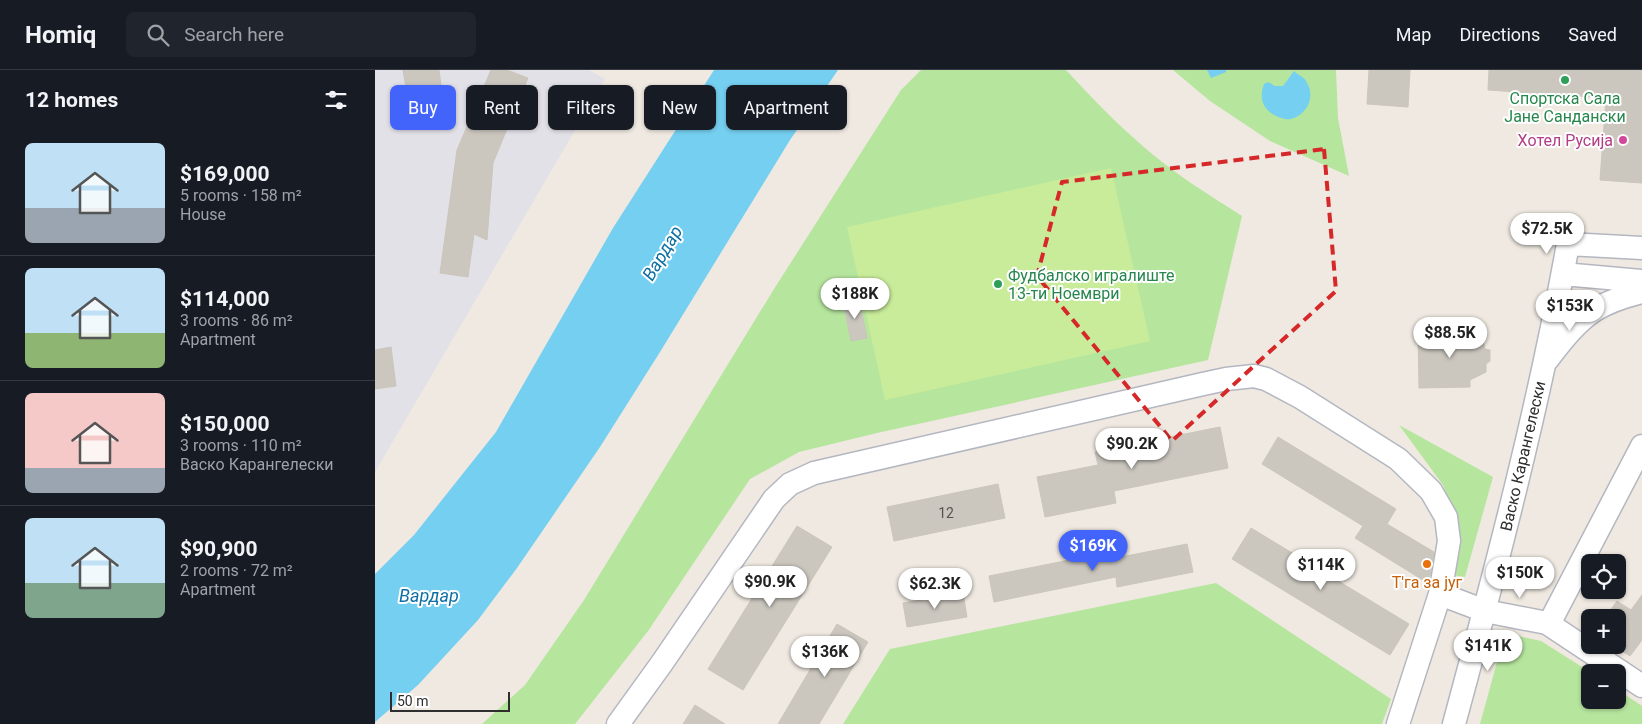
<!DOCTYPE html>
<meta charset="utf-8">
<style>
body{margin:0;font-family:Roboto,sans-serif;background:#20242c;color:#f1f3f6;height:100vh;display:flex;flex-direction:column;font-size:19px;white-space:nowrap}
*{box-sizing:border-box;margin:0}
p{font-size:16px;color:#9ea1a6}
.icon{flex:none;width:28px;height:28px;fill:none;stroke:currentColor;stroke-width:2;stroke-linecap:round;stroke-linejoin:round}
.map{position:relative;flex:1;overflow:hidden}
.sheet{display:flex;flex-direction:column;background:#171b24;width:375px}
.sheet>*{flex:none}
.banner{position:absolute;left:15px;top:15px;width:475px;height:45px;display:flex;gap:10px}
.controls{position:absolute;left:1206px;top:484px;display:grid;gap:10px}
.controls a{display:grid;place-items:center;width:45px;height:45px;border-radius:8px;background:#171b24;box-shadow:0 1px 4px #0004;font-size:25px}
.scale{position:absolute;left:15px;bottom:12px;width:120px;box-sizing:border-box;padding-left:5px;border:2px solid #2e2e2e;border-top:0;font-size:14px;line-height:18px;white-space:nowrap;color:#2e2e2e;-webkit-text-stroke:4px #fff;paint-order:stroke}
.price{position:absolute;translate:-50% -42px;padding:0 11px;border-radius:18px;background:#fff;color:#222;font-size:16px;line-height:32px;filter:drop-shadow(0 1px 2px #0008)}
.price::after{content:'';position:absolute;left:50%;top:30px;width:15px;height:11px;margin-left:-8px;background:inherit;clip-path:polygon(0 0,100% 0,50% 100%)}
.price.active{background:#4264fb;color:#fff}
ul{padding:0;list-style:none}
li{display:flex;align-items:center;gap:15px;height:125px;padding:0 25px}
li+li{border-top:1px solid #363941}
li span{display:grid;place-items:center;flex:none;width:140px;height:100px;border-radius:8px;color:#555}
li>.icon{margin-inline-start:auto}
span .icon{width:60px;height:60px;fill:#fffc;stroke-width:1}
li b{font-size:21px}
h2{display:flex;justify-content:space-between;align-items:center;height:60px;padding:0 25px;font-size:21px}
.tag{padding:0 18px;border-radius:8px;background:#171b24;box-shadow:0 1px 4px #0004;font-size:18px;line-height:45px}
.tag.active{background:#4264fb;color:#fff}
header{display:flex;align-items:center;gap:30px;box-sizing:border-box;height:70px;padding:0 25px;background:#171b24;border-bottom:1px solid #363941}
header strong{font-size:24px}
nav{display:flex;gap:28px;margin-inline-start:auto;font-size:18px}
.search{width:350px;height:45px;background:#20242c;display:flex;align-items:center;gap:12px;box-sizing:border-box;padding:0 18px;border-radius:8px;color:#9ea1a6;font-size:19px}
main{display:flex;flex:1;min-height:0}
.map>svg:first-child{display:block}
.industrial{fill:#e3e1e8}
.green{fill:#b6e59e}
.pitch{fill:#c9ec9a}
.water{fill:#75cff0}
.building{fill:#cbc7bf;stroke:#cbc5ba}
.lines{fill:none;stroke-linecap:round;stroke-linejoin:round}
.minor-casing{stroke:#b4b7c1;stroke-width:25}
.minor{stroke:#fff;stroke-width:22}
.marked{fill:none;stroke:#d62828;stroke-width:4;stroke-dasharray:10 6;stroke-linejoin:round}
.leisure-dot{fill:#2e9e5b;stroke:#fff;stroke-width:2}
.hotel-dot{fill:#d1479c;stroke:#fff;stroke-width:2}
.food-dot{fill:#e8710a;stroke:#fff;stroke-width:2}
.labels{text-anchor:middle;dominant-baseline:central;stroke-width:4;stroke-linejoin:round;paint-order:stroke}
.number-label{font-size:14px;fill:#555452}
.leisure-label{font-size:16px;fill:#27864d;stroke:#fff}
.hotel-label{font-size:16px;fill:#b23c85;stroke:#fff;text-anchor:end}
.street-label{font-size:16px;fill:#2e2e2e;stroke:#fff}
.food-label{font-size:16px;fill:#c56008;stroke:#fff}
.water-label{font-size:18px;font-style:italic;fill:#0d6fa3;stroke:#fff}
</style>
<header>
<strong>Homiq</strong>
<div class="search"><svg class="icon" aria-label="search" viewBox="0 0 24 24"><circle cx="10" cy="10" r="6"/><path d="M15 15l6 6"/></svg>Search here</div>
<nav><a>Map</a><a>Directions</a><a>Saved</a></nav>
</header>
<main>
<section class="sheet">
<h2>12 homes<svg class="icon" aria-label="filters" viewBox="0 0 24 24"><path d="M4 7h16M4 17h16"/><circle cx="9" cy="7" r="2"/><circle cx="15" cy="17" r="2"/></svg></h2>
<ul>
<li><span style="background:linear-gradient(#bfe0f5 65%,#9aa5b1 0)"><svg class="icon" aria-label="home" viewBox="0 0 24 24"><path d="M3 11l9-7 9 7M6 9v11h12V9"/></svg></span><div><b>$169,000</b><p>5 rooms · 158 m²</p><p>House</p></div></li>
<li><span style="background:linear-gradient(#bfe0f5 65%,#8fb573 0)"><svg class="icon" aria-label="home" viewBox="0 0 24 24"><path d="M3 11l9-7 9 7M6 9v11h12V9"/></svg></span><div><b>$114,000</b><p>3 rooms · 86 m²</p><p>Apartment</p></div></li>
<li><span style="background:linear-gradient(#f6c9c9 75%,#9aa5b1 0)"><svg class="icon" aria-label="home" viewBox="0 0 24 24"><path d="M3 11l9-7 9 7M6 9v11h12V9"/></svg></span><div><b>$150,000</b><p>3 rooms · 110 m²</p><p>Васко Карангелески</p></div></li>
<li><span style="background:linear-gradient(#bfe0f5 65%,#7fa58c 0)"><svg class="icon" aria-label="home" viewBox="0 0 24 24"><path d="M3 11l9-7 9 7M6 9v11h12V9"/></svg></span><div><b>$90,900</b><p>2 rooms · 72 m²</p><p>Apartment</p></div></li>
</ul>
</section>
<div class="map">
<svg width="1267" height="654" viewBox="0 0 1267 654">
<rect width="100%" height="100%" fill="#efe9e1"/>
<path class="industrial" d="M0,0H214L230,9L0,402Z"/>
<path class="green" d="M546,0H691C716,27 742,54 770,78C800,104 834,125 867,146L833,290L502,363L424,382L375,409L273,561L200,654H107L150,615L209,530L399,219L526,20Z
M798,0H961L963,48L974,106L895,71L835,31Z
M1024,355L1118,407L1090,507L1077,505L1081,450L1068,415Z
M841,513L1016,629L1007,654H468L515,579Z
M1130,563L1166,571L1215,602V630H1242L1243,620L1267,636V654H1105Z"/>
<path class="pitch" d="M736,98L775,271L510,330L472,157Z"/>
<path class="water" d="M339,0H463L415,70L285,282L225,377L142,498L103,550L43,615L0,652V504L39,465L121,362L238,158Z
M832,0H851V2L836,8Z
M919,1C923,5 929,7 931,11C941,26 933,44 916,49C911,50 906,48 901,46C887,39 884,28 889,14L893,12L900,16H908Z"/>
<path class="building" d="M28,0H64L67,23L33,29Z
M116,0H132L153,8L118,93L112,170L99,164L93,207L65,203L82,80Z
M994,0H1035L1033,37L992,34Z
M1114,0H1267V113L1225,110L1231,28L1113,20Z
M484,228L492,268L476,271L468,232Z
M1091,259L1092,270H1108L1110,279L1115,280V291L1111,294V302L1095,310V317L1044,318L1043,260Z
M16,277L21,316L0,319V280Z
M845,357L853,398L739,421L741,433L670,447L662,407L723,395L720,382Z
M903,367L1021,439L1012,454L1059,482L1055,505L1051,512L980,468L988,456L887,394Z
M623,414L630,448L519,471L512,437Z
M422,456L457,477L368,620L333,599Z
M876,458L1034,554L1015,585L857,489Z
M812,474L818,502L742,517L741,507L619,532L614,506L740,481L741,488Z
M588,523L592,547L532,557L528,533Z
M1267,525V570L1255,586L1242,578V548H1230L1242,531L1256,540Z
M462,554L493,572L444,654H403Z
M320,635L350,654H308Z"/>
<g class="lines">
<defs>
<path id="minor" d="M1188,204L1267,211
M1172,290C1186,272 1201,252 1220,240C1234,231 1251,226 1267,222
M1065,524L1110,541L1172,553L1267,616
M1174,554L1267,376
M243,654L287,593L399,429L415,414L439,403L828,314L851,309L879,306L891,309L925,327L1023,389L1056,421L1071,447L1074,471L1065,524L1023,654
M1079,654C1122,495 1164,336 1193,174L1267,178"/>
</defs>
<use href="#minor" class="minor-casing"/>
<use href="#minor" class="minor"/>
</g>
<path class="marked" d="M949,79L961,221L797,371L662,206L687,112Z"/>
<g class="leisure-dot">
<circle cx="1190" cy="10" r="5"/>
<circle cx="623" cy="214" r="5"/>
</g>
<circle class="hotel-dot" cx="1248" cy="70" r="5"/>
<circle class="food-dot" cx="1052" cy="494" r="5"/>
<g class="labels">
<g class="number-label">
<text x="571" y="443">12</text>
</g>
<g class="leisure-label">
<text x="1190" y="28">Спортска Сала<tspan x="1190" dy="18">Јане Сандански</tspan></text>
<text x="633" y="205" text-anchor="start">Фудбалско игралиште<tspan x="633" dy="18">13-ти Ноември</tspan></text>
</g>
<g class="hotel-label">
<text x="1238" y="70">Хотел Русија</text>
</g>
<g class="street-label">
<text transform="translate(1148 386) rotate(-77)">Васко Карангелески</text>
</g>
<g class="food-label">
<text x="1052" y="512">Т'га за југ</text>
</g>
<g class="water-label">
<text transform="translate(287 183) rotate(-59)">Вардар</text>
<text x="54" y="525">Вардар</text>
</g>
</g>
</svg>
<div class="controls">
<a><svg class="icon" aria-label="locate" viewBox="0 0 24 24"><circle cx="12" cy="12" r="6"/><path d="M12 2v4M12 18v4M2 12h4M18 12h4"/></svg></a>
<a>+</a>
<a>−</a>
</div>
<div class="scale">50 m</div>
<b class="price" style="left:1172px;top:185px">$72.5K</b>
<b class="price" style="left:480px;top:250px">$188K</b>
<b class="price" style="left:1195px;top:262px">$153K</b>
<b class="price" style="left:1075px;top:289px">$88.5K</b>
<b class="price" style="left:757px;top:400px">$90.2K</b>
<b class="price active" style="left:718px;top:502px">$169K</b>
<b class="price" style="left:946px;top:521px">$114K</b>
<b class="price" style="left:1145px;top:529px">$150K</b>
<b class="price" style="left:395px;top:538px">$90.9K</b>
<b class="price" style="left:560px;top:540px">$62.3K</b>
<b class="price" style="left:1113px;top:602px">$141K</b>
<b class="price" style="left:450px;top:608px">$136K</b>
<div class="banner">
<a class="tag active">Buy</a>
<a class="tag">Rent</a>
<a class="tag">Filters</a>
<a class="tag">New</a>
<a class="tag">Apartment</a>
</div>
</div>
</main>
